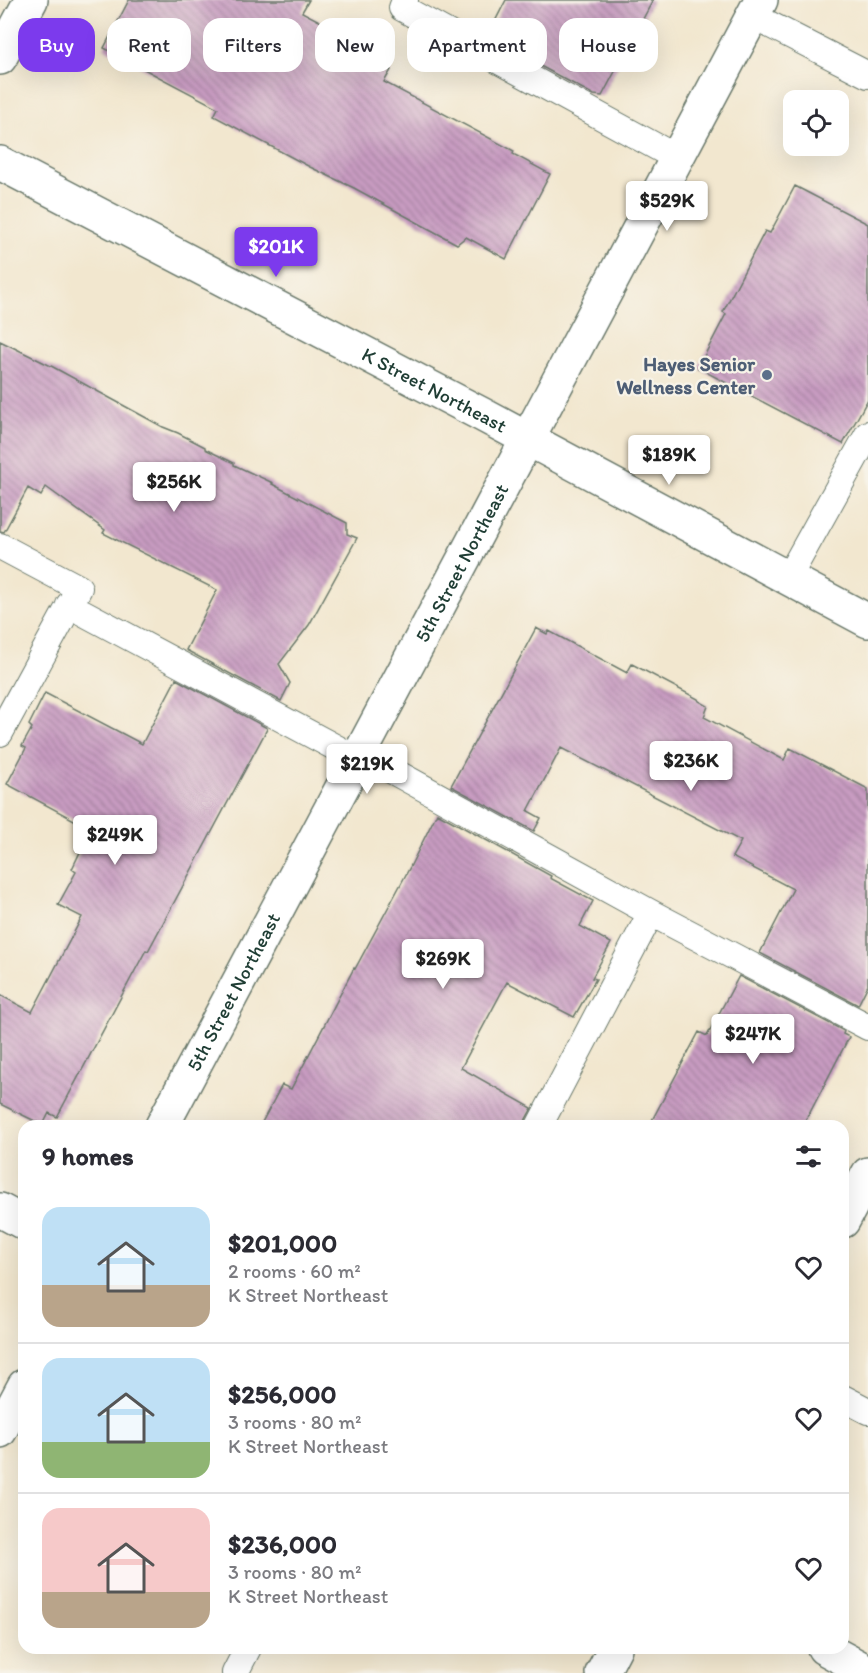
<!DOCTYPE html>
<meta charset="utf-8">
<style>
body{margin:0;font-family:Itim,sans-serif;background:#f7f7f7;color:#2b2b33;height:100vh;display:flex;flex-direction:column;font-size:22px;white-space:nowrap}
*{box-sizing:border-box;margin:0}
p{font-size:20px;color:#7c7c81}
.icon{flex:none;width:33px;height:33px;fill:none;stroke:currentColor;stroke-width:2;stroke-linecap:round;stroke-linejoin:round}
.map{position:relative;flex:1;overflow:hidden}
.side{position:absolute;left:18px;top:1120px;width:831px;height:534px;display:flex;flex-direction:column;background:#fff;border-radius:18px;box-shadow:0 6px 24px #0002}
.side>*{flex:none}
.guide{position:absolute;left:18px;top:18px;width:832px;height:54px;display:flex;gap:12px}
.controls{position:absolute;left:783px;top:90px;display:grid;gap:12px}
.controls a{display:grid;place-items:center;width:66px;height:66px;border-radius:12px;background:#fff;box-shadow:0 6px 24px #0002;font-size:30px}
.price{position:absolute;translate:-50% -51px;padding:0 14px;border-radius:6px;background:#fff;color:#222;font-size:20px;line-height:39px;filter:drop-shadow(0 2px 3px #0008)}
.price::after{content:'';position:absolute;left:50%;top:36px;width:18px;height:14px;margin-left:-9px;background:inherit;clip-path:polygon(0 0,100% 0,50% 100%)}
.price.on{background:#7c3aed;color:#fff}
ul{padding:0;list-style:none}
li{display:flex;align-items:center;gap:18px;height:150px;padding:0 24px}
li+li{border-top:2px solid #e1e1e2}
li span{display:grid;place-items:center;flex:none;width:168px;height:120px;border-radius:18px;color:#555}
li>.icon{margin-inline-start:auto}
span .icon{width:72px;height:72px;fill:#fffc;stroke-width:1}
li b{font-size:26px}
h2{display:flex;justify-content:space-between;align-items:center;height:72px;padding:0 24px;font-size:26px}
.pill{padding:0 21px;border-radius:18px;background:#fff;box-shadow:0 6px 24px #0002;font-size:21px;line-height:54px}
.pill.on{background:#7c3aed;color:#fff}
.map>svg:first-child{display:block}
.building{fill:url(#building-back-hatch)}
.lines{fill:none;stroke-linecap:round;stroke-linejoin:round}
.service-casing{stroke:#69786a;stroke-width:28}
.minor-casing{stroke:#69786a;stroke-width:36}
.tertiary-casing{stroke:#69786a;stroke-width:36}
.secondary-casing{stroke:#69786a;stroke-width:36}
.service{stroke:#fff;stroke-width:26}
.minor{stroke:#fff;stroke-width:33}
.tertiary{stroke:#fff;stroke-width:33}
.secondary{stroke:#fff;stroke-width:33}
.service-dot{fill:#5c6f8a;stroke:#f7f3e8;stroke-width:2}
.labels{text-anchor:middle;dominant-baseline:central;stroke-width:4.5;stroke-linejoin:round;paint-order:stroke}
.service-label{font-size:20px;font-weight:bold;fill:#4e5e75;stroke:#f7f3e8;text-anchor:end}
.street-label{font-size:20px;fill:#1f3d34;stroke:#f7f3e8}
</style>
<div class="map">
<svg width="868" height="1673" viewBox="0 0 868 1673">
<defs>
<pattern id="building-back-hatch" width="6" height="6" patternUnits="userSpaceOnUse" patternTransform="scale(1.5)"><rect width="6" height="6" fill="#c89bc1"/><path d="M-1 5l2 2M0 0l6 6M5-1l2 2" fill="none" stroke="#a2809e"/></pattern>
</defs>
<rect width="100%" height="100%" fill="#f7f3e8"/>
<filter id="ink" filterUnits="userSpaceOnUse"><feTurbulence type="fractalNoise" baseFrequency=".0167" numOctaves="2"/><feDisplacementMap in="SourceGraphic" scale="12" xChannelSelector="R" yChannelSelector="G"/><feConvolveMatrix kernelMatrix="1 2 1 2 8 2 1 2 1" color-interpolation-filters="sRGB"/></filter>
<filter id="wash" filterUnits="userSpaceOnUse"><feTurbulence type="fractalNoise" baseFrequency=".008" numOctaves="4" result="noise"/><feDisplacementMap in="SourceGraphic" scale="24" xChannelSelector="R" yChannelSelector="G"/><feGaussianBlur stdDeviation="1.35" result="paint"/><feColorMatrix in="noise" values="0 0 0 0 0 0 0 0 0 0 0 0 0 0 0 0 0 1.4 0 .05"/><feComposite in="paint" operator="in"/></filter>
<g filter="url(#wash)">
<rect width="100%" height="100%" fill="#f2e7cf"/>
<g id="blocks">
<path class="building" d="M129,0H309L302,12L329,26L326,35L391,70L384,82L514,151L513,154L550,174L506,259L466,237L457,244L354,188L310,167L214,116L218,108L104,48Z
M506,0H653L602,96L594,95L487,37Z
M795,186L868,224V399L843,444L698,368L726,314L723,312L765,231L770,233Z
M0,341L53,367L163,427L178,433L205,447V449L234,463V465L273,483L272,484L347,523V534L357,538L309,625L279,664L290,683L281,701L186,650L217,590L103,533L105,530L46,487L41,496L28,488L4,532L0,531Z
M536,628L547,634L549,631L627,673L632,664L698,699L699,701L708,706L704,717L784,760L790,748L868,789V985L858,1005L760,953L793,889L732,857L741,841L561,748L528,811L541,818L534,831L451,786Z
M176,679L267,728V729L148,951L146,950L57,1117L49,1113L43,1125L0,1104V995L32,1012L82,917L58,905L76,872L72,869L91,829L7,784L26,748L22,746L32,728L29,725L45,693L142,744Z
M437,813L551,876L550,878L593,901L580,926L611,943L592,978L596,979L574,1017L507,982L461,1068L532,1108L526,1119L524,1126H260L282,1085L291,1089L354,968L355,969L410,867Z
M739,976L844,1031L843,1034L849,1037L803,1126H649L699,1032L707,1036Z"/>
</g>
</g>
<g filter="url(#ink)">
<use href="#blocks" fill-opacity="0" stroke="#69786a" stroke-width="1.5"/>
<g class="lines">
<defs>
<path id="service" d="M405,0L402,8L677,158
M753,16L868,75
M0,546L79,588L0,733
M788,578L868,434
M69,605L357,759
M360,753L651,913L868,1027
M539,1126L651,913
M843,1398L868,1411
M235,1673L248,1648"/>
<g id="minor">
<path id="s1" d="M162,1126L761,0"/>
<path d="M0,1210L24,1223"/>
<path d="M0,1431L24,1386"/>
<path d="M824,1648L868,1672"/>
</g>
<path id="tertiary" d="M0,58L31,0
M843,1221L868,1174
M602,1673L615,1648"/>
<g id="secondary">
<path id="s2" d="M0,163L481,414L868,621"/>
</g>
</defs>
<use href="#service" class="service-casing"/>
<use href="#minor" class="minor-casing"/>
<use href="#tertiary" class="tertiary-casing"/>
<use href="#secondary" class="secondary-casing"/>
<use href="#service" class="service"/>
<use href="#minor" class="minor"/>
<use href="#tertiary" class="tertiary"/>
<use href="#secondary" class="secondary"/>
</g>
</g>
<circle class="service-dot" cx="767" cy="375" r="6"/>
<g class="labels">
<g class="service-label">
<text x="755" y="364">Hayes Senior<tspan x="755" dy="23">Wellness Center</tspan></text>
</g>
<g class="street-label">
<text stroke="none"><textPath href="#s2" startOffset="490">K Street Northeast</textPath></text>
<text stroke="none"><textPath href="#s1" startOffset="638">5th Street Northeast</textPath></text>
<text stroke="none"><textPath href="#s1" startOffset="152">5th Street Northeast</textPath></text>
</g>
</g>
</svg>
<div class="controls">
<a><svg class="icon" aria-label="locate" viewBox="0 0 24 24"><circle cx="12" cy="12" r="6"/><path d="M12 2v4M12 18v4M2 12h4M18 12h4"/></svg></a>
</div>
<b class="price" style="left:667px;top:232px">$529K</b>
<b class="price on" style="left:276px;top:278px">$201K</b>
<b class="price" style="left:669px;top:486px">$189K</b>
<b class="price" style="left:174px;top:513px">$256K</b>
<b class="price" style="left:691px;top:792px">$236K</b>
<b class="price" style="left:367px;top:795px">$219K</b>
<b class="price" style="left:115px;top:866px">$249K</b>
<b class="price" style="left:443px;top:990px">$269K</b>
<b class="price" style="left:753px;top:1065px">$247K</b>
<div class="guide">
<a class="pill on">Buy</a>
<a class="pill">Rent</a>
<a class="pill">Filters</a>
<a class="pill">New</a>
<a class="pill">Apartment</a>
<a class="pill">House</a>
</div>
<section class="side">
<h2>9 homes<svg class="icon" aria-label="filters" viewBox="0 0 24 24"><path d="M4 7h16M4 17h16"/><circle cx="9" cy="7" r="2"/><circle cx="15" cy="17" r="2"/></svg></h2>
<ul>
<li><span style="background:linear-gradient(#bfe0f5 65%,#b9a48a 0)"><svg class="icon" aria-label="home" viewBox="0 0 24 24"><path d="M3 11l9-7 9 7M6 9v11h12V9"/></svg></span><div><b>$201,000</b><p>2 rooms · 60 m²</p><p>K Street Northeast</p></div><svg class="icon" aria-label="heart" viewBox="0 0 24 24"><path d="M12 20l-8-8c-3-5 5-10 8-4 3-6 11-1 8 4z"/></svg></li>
<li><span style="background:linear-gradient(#bfe0f5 70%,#8fb573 0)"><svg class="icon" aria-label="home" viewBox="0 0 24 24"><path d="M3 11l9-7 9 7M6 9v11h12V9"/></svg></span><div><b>$256,000</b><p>3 rooms · 80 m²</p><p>K Street Northeast</p></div><svg class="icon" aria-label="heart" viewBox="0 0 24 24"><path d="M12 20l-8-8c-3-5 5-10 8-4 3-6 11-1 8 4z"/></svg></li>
<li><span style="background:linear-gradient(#f6c9c9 70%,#b9a48a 0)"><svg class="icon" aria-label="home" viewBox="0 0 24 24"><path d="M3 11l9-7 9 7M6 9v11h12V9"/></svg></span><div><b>$236,000</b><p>3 rooms · 80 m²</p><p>K Street Northeast</p></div><svg class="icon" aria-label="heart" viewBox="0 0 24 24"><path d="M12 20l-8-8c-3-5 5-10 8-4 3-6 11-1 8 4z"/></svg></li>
</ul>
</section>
</div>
